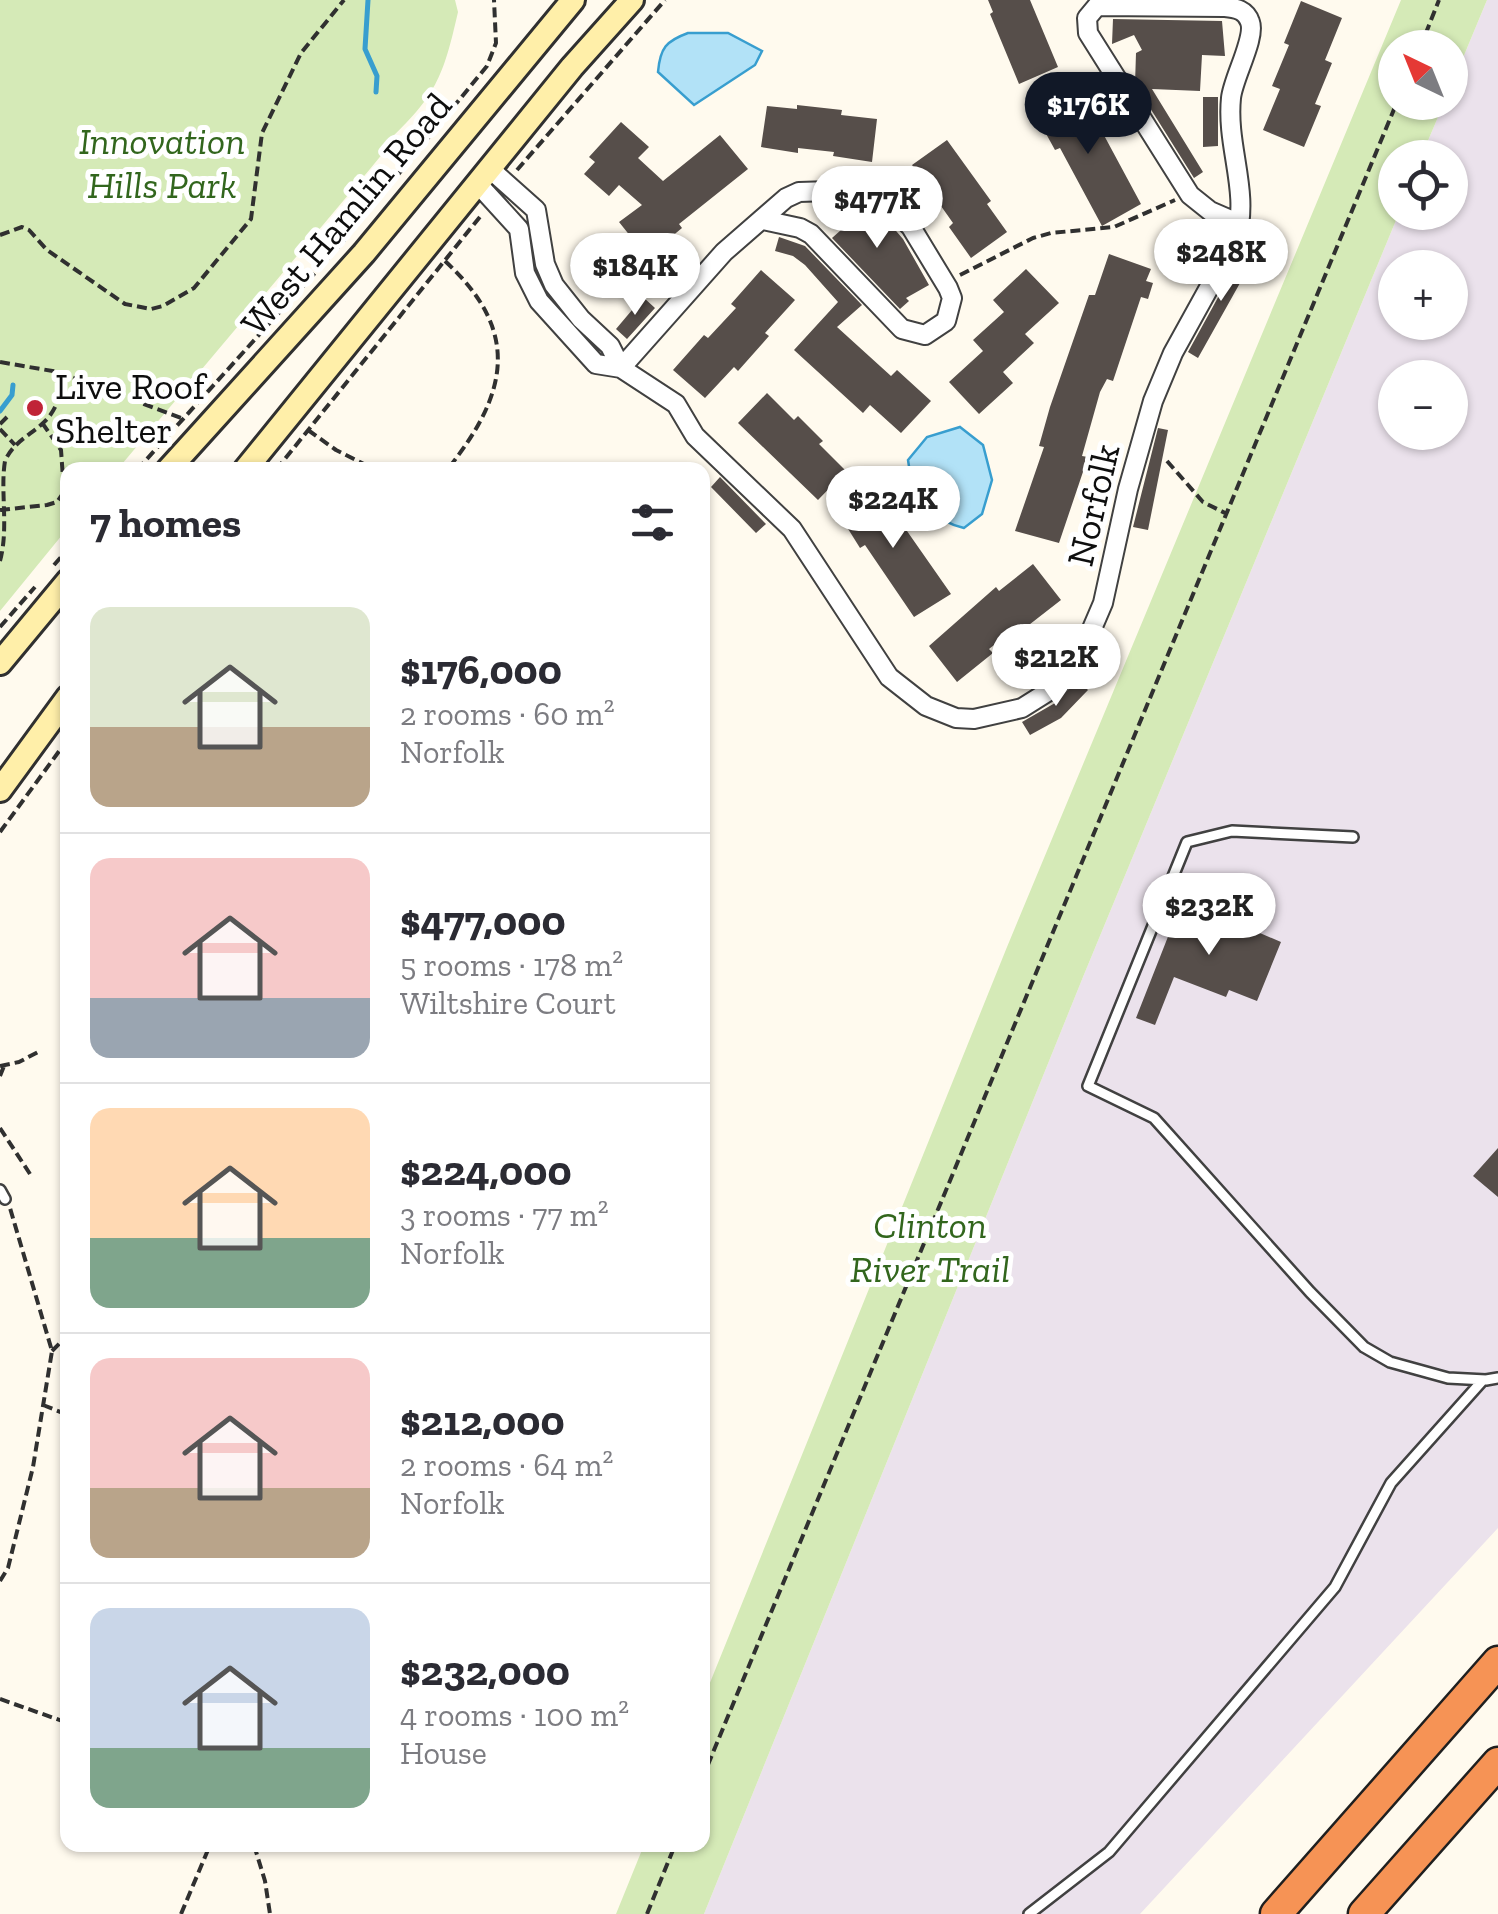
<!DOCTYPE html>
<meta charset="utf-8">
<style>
body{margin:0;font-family:"Zilla Slab",serif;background:#f2f2f3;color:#2b2b33;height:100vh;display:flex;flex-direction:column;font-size:38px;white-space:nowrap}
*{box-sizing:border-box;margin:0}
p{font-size:32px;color:#7c7c81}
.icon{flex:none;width:55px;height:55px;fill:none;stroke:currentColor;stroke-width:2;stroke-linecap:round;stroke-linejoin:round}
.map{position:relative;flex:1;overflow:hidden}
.details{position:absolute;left:60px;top:462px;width:650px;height:1390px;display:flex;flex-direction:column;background:#fff;border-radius:20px;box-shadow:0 2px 8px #0004}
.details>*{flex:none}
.needle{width:65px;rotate:317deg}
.buttons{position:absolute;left:1378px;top:30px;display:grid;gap:20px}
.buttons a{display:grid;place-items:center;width:90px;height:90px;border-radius:50%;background:#fff;box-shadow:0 2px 8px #0004;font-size:50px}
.price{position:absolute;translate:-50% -85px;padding:0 22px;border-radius:35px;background:#fff;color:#222;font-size:32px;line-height:65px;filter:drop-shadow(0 2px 5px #0008)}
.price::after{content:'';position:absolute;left:50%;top:60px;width:30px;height:22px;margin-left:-15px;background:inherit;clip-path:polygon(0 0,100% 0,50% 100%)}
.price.current{background:#111827;color:#fff}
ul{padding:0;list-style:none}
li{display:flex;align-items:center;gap:30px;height:250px;padding:0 30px}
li+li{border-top:2px solid #e1e1e2}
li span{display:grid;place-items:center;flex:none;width:280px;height:200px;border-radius:20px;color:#555}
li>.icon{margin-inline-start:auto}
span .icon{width:120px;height:120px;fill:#fffc;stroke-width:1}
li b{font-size:42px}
h2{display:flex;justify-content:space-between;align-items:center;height:120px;padding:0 30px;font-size:42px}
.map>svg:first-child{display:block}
.industrial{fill:#ebe2ec;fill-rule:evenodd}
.green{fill:#d5eab7}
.water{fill:#b2e2f7;stroke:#389ecf;stroke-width:2.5}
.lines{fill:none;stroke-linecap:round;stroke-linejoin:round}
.stream{stroke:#389ecf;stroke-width:5}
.building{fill:#564e4a}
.lane-casing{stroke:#414141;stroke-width:14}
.street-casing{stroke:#414141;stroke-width:22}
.secondary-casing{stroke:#303030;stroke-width:28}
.highway-casing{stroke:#1f1f1f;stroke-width:35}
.path{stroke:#303030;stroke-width:4;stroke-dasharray:10 5;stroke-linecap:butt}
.lane{stroke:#fff;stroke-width:9}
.street{stroke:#fff;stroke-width:18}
.secondary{stroke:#ffefa9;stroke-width:22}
.highway{stroke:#f69355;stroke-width:30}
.poi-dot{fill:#c02437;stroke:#fff;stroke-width:4}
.labels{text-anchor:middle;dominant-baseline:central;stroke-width:10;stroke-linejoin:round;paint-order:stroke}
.park-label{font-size:38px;font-style:italic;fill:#32661d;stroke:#fff}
.street-label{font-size:38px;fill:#0e0e0e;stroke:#fff}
.poi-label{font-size:38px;fill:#0e0e0e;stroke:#fff;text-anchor:start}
</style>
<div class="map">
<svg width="1498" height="1914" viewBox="0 0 1498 1914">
<rect width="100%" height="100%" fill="#fffaee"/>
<path class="industrial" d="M1487,0H1498V1528L1140,1914H704L1083,977L1399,213L1450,212V158L1421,157L1444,103L1450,102V89ZM1395,268H1450V322H1395ZM1395,378H1450V432H1395Z"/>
<path class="green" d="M0,0H455L458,12C443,78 436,96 386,143L388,147L370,169L117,470H68L67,529L0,611Z
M1401,0H1487L1450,89V48H1395V102L1444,103L1421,157L1395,158V212L1399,213L1083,977L704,1914H616L644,1845H702L703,1700L1007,947Z"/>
<path class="water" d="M688,33H728L762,51L755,65L694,105L658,72C660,48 666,41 688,33Z
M960,427L983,445L992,480L982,514L964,528C928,519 913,497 908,460L927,437Z"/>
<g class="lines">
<path class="stream" d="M368,0L365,49L377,76L376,92
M0,411L12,395L13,385"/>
</g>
<path class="building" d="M988,0H1030L1058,67L1019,84L990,14L993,12Z
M1301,1L1342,18L1325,60L1332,63L1315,104L1321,106L1304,147L1263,130L1280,89L1272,86L1289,45L1284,43Z
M1113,19L1222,21L1225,56L1202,55L1200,91L1152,89L1203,172L1194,178L1135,84L1136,53L1142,50L1134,35L1112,44Z
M1072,89L1094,128L1099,126L1141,204L1102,226L1060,148L1055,150L1033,110Z
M1203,97H1218V146L1203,147Z
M797,105L842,110L841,115L877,119L872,162L833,156L834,152L798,148V153L761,147L767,106L797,109Z
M621,122L649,147L638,158L663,181L720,135L748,169L679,224L682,228L647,257L619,222L642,205L619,185L609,196L584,174L595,162L589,157Z
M947,140L991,201L987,204L1007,232L971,258L949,227L953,223L912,165Z
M822,204L861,207L884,217L903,239L929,285L906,298L909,301L900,309L832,238L850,222L821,220Z
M779,237L805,246L862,305L837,327L891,376L897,370L931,401L901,433L870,405L863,413L794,350L838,302L805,265L793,256L775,251Z
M1243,252L1254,258L1198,358L1188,352Z
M1109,254L1151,269L1146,281L1153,283L1148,299L1141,297L1113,381L1107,379L1100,392L1082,456L1088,457L1059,543L1015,531L1044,447L1039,446L1050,407L1089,295H1095Z
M1026,269L1059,303L1025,334L1034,343L1003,372L1013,383L979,414L949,382L983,351L973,340L1004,312L993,300Z
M761,270L795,300L765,333L769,336L738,371L734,367L705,398L673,370L704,335L708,338L736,308L731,304Z
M643,297L655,308L627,339L616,329Z
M767,393L794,420L798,416L823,441L819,444L846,471L818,500L738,423Z
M1158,428L1168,430L1148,530L1133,527Z
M720,477L766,524L756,533L711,487Z
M872,485L896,524L900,521L951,594L914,617L865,545L860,548L835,508Z
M1033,564L1061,600L1025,628L1021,624L989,649L993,653L957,682L929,646L996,587L999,591Z
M1078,680L1088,690L1061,718L1030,735L1022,722L1055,703Z
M1184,896L1203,904L1202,908L1281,942L1257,1001L1229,990L1226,997L1174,977L1155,1025L1136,1018Z
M1498,1148V1197L1473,1176Z"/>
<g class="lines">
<defs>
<path id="lane" d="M1353,837L1232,831L1187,842L1088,1086L1154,1118L1310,1292L1364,1347L1390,1362L1448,1378L1486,1380L1498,1378
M0,1190L5,1199
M1029,1914L1109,1852L1335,1587L1391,1483L1483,1380"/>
<path id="street" d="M489,168L536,210L545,264L554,285L581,319L610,346L621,368L676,404L695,436L792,529L889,677L926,706L956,718L974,719L1022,708L1057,686L1079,659L1103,603L1128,489L1153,401L1173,353L1236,239C1250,191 1226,147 1231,98C1233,78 1256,38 1250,22C1246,10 1236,8 1225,7L1097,6L1087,18L1088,33L1190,195L1210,211L1240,224
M477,183L519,229L525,273L539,301L596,364L621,368
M621,368L724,252L786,198L799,192L830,191L868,195L891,207L911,227L948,288L952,298L946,321L925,335L902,329L811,234L800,228L763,220"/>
<path id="secondary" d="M168,470L364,253L573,0
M245,470L572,67L632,0
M0,663L68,581
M0,790L68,697"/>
<path id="highway" d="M1276,1914L1498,1662
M1364,1914L1498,1763"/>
</defs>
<use href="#lane" class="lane-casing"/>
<use href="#street" class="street-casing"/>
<use href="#secondary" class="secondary-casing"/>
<use href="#highway" class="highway-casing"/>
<path class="path" d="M1420,48L1439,0
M517,170L665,0
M0,235L22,227L29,230L47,250L125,304L151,309L163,306L194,288L251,219L262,133L301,53L344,0
M445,261C522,332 508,394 447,470
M960,275L1033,238L1051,233L1114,227L1175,200
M0,362L58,372L181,418
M59 433a10 10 0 1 1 20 0a10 10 0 1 1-20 0Z
M0,424L7,417
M0,429L15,445
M308,430L336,450L376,470
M1167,461L1203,502L1227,514
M137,470L341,244L487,66L496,43L494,0
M276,470L483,213
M0,510L47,505L57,502L64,492L61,450L36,414
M0,561C9,528 0,491 5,461C14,440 34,434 48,418C58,406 62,390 66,375
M54,565L68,549
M0,627L35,587
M0,832L68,739
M0,1066L19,1062L38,1052
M0,1076L4,1066
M0,1128L30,1174
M52,1351L68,1335
M43,1405L68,1415
M0,1581L8,1568L33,1467L52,1351L10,1208
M0,1699L68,1723
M702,1779L1397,102
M254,1845L265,1881L270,1914
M181,1914L210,1845
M647,1914L675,1845"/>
<use href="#lane" class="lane"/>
<use href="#street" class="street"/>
<use href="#secondary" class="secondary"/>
<use href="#highway" class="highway"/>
</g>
<circle class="poi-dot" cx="35" cy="408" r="10"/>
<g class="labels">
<g class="park-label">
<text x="162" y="141">Innovation<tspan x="162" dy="44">Hills Park</tspan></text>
<text x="930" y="1225">Clinton<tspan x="930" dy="44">River Trail</tspan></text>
</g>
<g class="street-label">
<text transform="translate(346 214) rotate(-50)">West Hamlin Road</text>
<text transform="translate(1093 505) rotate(-77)">Norfolk</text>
</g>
<g class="poi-label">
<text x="55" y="386">Live Roof<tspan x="55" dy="44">Shelter</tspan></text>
</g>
</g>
</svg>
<div class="buttons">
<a><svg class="needle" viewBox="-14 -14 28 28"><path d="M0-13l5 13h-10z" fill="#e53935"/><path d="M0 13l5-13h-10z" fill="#7c7c81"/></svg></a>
<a><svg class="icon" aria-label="locate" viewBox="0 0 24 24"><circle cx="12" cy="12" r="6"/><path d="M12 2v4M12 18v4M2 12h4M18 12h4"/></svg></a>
<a>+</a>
<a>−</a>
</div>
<b class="price current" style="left:1088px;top:157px">$176K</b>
<b class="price" style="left:877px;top:251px">$477K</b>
<b class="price" style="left:1221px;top:304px">$248K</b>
<b class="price" style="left:635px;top:318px">$184K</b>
<b class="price" style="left:893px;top:551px">$224K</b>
<b class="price" style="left:1056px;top:709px">$212K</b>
<b class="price" style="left:1209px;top:958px">$232K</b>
<section class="details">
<h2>7 homes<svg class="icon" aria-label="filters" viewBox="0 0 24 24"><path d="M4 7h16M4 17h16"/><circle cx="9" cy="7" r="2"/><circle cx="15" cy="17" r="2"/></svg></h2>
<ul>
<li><span style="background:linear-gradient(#dfe7d0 60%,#b9a48a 0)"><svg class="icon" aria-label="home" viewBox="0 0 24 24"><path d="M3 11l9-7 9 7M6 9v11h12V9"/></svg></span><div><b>$176,000</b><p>2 rooms · 60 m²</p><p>Norfolk</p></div></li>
<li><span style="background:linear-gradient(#f6c9c9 70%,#9aa5b1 0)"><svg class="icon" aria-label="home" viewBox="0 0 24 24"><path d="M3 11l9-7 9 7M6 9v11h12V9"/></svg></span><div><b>$477,000</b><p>5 rooms · 178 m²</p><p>Wiltshire Court</p></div></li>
<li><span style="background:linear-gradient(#ffd9b3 65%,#7fa58c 0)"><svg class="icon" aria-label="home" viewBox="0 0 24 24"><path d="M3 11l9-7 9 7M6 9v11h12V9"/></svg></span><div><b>$224,000</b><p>3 rooms · 77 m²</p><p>Norfolk</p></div></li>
<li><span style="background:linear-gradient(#f6c9c9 65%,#b9a48a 0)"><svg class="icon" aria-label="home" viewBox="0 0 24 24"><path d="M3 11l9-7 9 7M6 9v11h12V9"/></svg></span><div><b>$212,000</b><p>2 rooms · 64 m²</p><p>Norfolk</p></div></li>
<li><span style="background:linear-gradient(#c9d6e8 70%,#7fa58c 0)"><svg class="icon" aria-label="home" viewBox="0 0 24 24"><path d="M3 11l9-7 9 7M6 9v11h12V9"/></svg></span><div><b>$232,000</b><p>4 rooms · 100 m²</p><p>House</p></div></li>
</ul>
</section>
</div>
